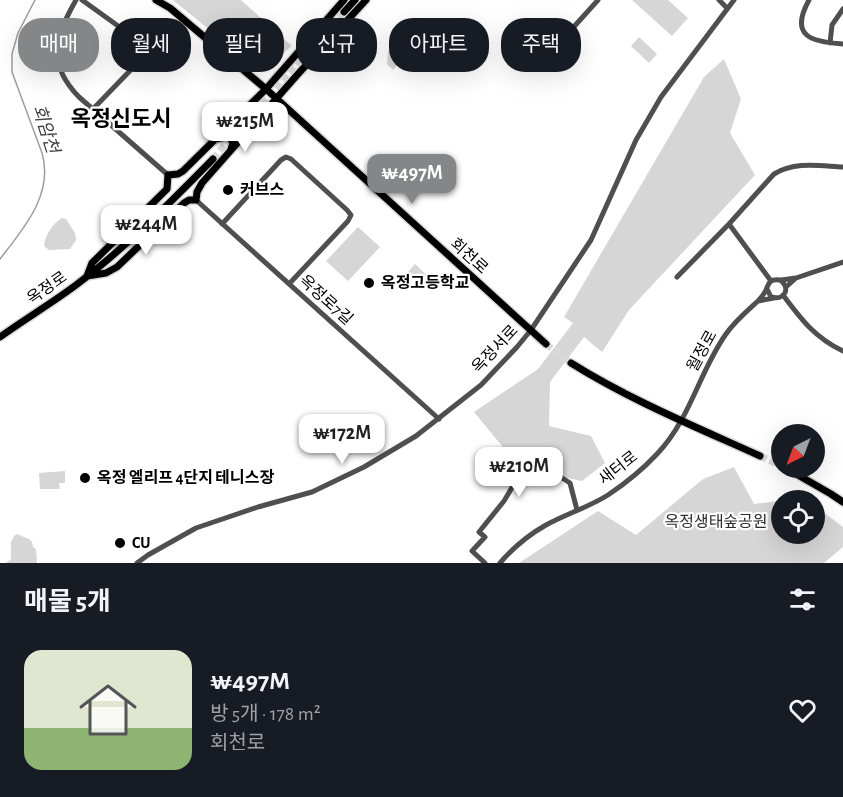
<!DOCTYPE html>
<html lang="ko">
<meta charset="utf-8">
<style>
body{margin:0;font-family:"Alegreya Sans","Noto Sans KR",sans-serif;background:#20242c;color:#f1f3f6;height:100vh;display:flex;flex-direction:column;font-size:22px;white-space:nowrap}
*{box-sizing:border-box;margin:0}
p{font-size:20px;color:#9ea1a6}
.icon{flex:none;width:33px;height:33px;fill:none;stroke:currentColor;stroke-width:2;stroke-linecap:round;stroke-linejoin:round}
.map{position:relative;height:563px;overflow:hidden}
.side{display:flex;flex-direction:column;background:#171b24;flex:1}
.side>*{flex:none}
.top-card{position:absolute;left:18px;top:18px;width:807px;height:54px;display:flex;gap:12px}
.needle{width:39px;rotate:222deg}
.fabs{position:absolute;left:771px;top:424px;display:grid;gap:12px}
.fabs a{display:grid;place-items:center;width:54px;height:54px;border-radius:50%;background:#171b24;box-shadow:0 6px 24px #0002;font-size:30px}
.price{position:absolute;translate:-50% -51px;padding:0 14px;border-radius:12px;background:#fff;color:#222;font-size:20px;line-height:39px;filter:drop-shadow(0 2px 3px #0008)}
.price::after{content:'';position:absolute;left:50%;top:36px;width:18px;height:14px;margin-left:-9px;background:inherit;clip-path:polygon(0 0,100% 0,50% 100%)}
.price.current{background:#858687;color:#fff}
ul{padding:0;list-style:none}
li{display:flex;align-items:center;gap:18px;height:150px;padding:0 24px}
li span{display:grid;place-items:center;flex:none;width:168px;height:120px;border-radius:18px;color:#555}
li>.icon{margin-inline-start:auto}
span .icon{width:72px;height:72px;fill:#fffc;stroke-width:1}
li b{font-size:26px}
h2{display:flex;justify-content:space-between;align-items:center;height:72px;padding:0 24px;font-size:26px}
.tag{padding:0 21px;border-radius:24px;background:#171b24;box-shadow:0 6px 24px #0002;font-size:21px;line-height:54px}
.tag.current{background:#858687;color:#fff}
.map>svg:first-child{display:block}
.green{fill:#d6d6d6}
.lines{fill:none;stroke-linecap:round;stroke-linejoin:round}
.stream{stroke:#9d9d9d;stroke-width:1.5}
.major-tunnel{stroke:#d9d9d9;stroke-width:7;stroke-dasharray:7 3.5;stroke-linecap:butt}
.major-casing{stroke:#dbdbdb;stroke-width:10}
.minor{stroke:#4f4f4f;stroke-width:5}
.major{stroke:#000;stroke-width:7}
.poi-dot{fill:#000;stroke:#fff;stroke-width:2}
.labels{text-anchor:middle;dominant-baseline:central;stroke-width:4.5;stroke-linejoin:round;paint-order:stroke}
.poi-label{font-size:16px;font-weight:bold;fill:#000;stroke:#fff;text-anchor:start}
.street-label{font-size:16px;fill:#000;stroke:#fff}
.park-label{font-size:16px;fill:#2d2d2d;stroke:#fff}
.water-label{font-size:18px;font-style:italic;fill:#3e3e3e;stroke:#fff}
.district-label{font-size:22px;font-weight:bold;fill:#000;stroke:#fff}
</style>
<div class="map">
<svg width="843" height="563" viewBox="0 0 843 563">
<rect width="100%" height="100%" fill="#fff"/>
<path class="green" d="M173,0H241L292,46L260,71Z
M632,0H668L688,18L672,36Z
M534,36L538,37L545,43V47L529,65L522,59H515L514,57L516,55L533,49Z
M639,37L657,54L649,63L631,46Z
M392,47L404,57L393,70L387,64L388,52Z
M724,59L741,99L730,133L755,175L629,310L602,352L584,337L550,382L549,426L591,436L605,463L582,481L521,469L474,412L538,369L573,323L564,317L704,77Z
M62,218L66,219L75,233L76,240L70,249L49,250L44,246C45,235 53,223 62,218Z
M358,227L380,247L348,281L326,261Z
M415,264L431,279L423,288L407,273Z
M734,467L754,504L804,498L808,501H782V534H814L815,506L843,527V547L824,563H519L598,511L636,535L703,479Z
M65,471V483H59L60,489H40L39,473Z
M17,534L29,539L32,542L33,547L36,549L37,563H6L11,559V542L14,536Z"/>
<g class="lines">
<path class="stream" d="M0,259C24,228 54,194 42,153L12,72V54L18,33L35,0"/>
<path class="major-tunnel" d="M213,159L344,12
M546,344L571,363
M760,456L782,466"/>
<defs>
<path id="major" d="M156,0L170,8L266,89L546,344
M344,12L355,0
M215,139L226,137L230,138L233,143L231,149
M87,276L106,273L117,267L184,203L189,200H196L197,192L202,183L298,74L366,0
M87,276L92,263L167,189L168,175L178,174L183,171L266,89L344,0
M0,337C25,319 52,303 76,285C124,249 171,202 213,159
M571,363C630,400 696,427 760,456
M791,471L831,494L843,502"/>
</defs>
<use href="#major" class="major-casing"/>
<path class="minor" d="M76,0C55,37 46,63 79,97L168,175
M82,0L114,23L150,50L93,109
M719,0L727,8
M809,0C789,36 811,42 843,44
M571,30L598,0
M830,43L832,25L843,9
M196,200L439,419
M222,224L281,160L286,157L291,159L347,210L351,215L348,221L289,284
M729,224L771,281
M677,277L729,224L774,174C795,161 820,166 843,167
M796,278L843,262
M781,280L796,278L786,287
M767,289L771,297C785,301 791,288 780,280C770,279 769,282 766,290C764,294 761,298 758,301L774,298
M783,295C801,319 815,338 843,351
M137,563L148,555L196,528L258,507L312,492L364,467L416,436L481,385L517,347L531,330L591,240L636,140L661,97L734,0
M485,563L472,551L485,537L479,532L504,501L517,479L539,473L559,476L570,483L577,510
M500,563C512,549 530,534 546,525C566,514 589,507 608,495C626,483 643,469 657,454C690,420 699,372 726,334C735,321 746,312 758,301"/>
<use href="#major" class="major"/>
</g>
<g class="poi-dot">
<circle cx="228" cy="190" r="6"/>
<circle cx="369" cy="283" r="6"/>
<circle cx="85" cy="478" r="6"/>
<circle cx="120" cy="543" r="6"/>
</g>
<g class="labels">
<g class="poi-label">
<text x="240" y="190">커브스</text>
<text x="381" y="283">옥정고등학교</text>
<text x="97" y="478">옥정 엘리프 4단지 테니스장</text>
<text x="132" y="543">CU</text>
</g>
<g class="street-label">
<text transform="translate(469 256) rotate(42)">회천로</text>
<text transform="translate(47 288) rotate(-35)">옥정로</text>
<text transform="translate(326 300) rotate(42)">옥정로7길</text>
<text transform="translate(495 349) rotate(-47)">옥정서로</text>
<text transform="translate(702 351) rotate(-61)">월정로</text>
<text transform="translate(618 468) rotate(-38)">새터로</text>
</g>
<g class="park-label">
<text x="716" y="522">옥정생태숲공원</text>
</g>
<g class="water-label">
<text transform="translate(45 129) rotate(72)">회암천</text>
</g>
<g class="district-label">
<text x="121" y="119">옥정신도시</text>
</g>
</g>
</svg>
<div class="fabs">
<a><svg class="needle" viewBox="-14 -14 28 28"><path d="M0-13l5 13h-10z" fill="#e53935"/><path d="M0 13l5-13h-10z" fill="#9ea1a6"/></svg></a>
<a><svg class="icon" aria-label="locate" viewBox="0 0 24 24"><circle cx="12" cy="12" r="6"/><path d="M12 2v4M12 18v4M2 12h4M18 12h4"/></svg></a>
</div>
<b class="price" style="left:245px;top:153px">₩215M</b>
<b class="price current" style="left:412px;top:205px">₩497M</b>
<b class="price" style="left:146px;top:256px">₩244M</b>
<b class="price" style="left:342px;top:465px">₩172M</b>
<b class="price" style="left:519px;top:498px">₩210M</b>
<div class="top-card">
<a class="tag current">매매</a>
<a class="tag">월세</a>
<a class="tag">필터</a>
<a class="tag">신규</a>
<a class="tag">아파트</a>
<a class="tag">주택</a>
</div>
</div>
<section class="side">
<h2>매물 5개<svg class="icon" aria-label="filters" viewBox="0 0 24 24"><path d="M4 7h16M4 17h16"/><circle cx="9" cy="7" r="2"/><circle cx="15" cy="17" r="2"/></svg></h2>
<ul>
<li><span style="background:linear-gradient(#dfe7d0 65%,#8fb573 0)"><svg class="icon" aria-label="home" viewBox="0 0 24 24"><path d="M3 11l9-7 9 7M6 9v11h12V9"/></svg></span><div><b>₩497M</b><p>방 5개 · 178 m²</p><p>회천로</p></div><svg class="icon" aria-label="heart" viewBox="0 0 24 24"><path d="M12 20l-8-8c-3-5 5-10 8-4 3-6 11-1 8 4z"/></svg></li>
</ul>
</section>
